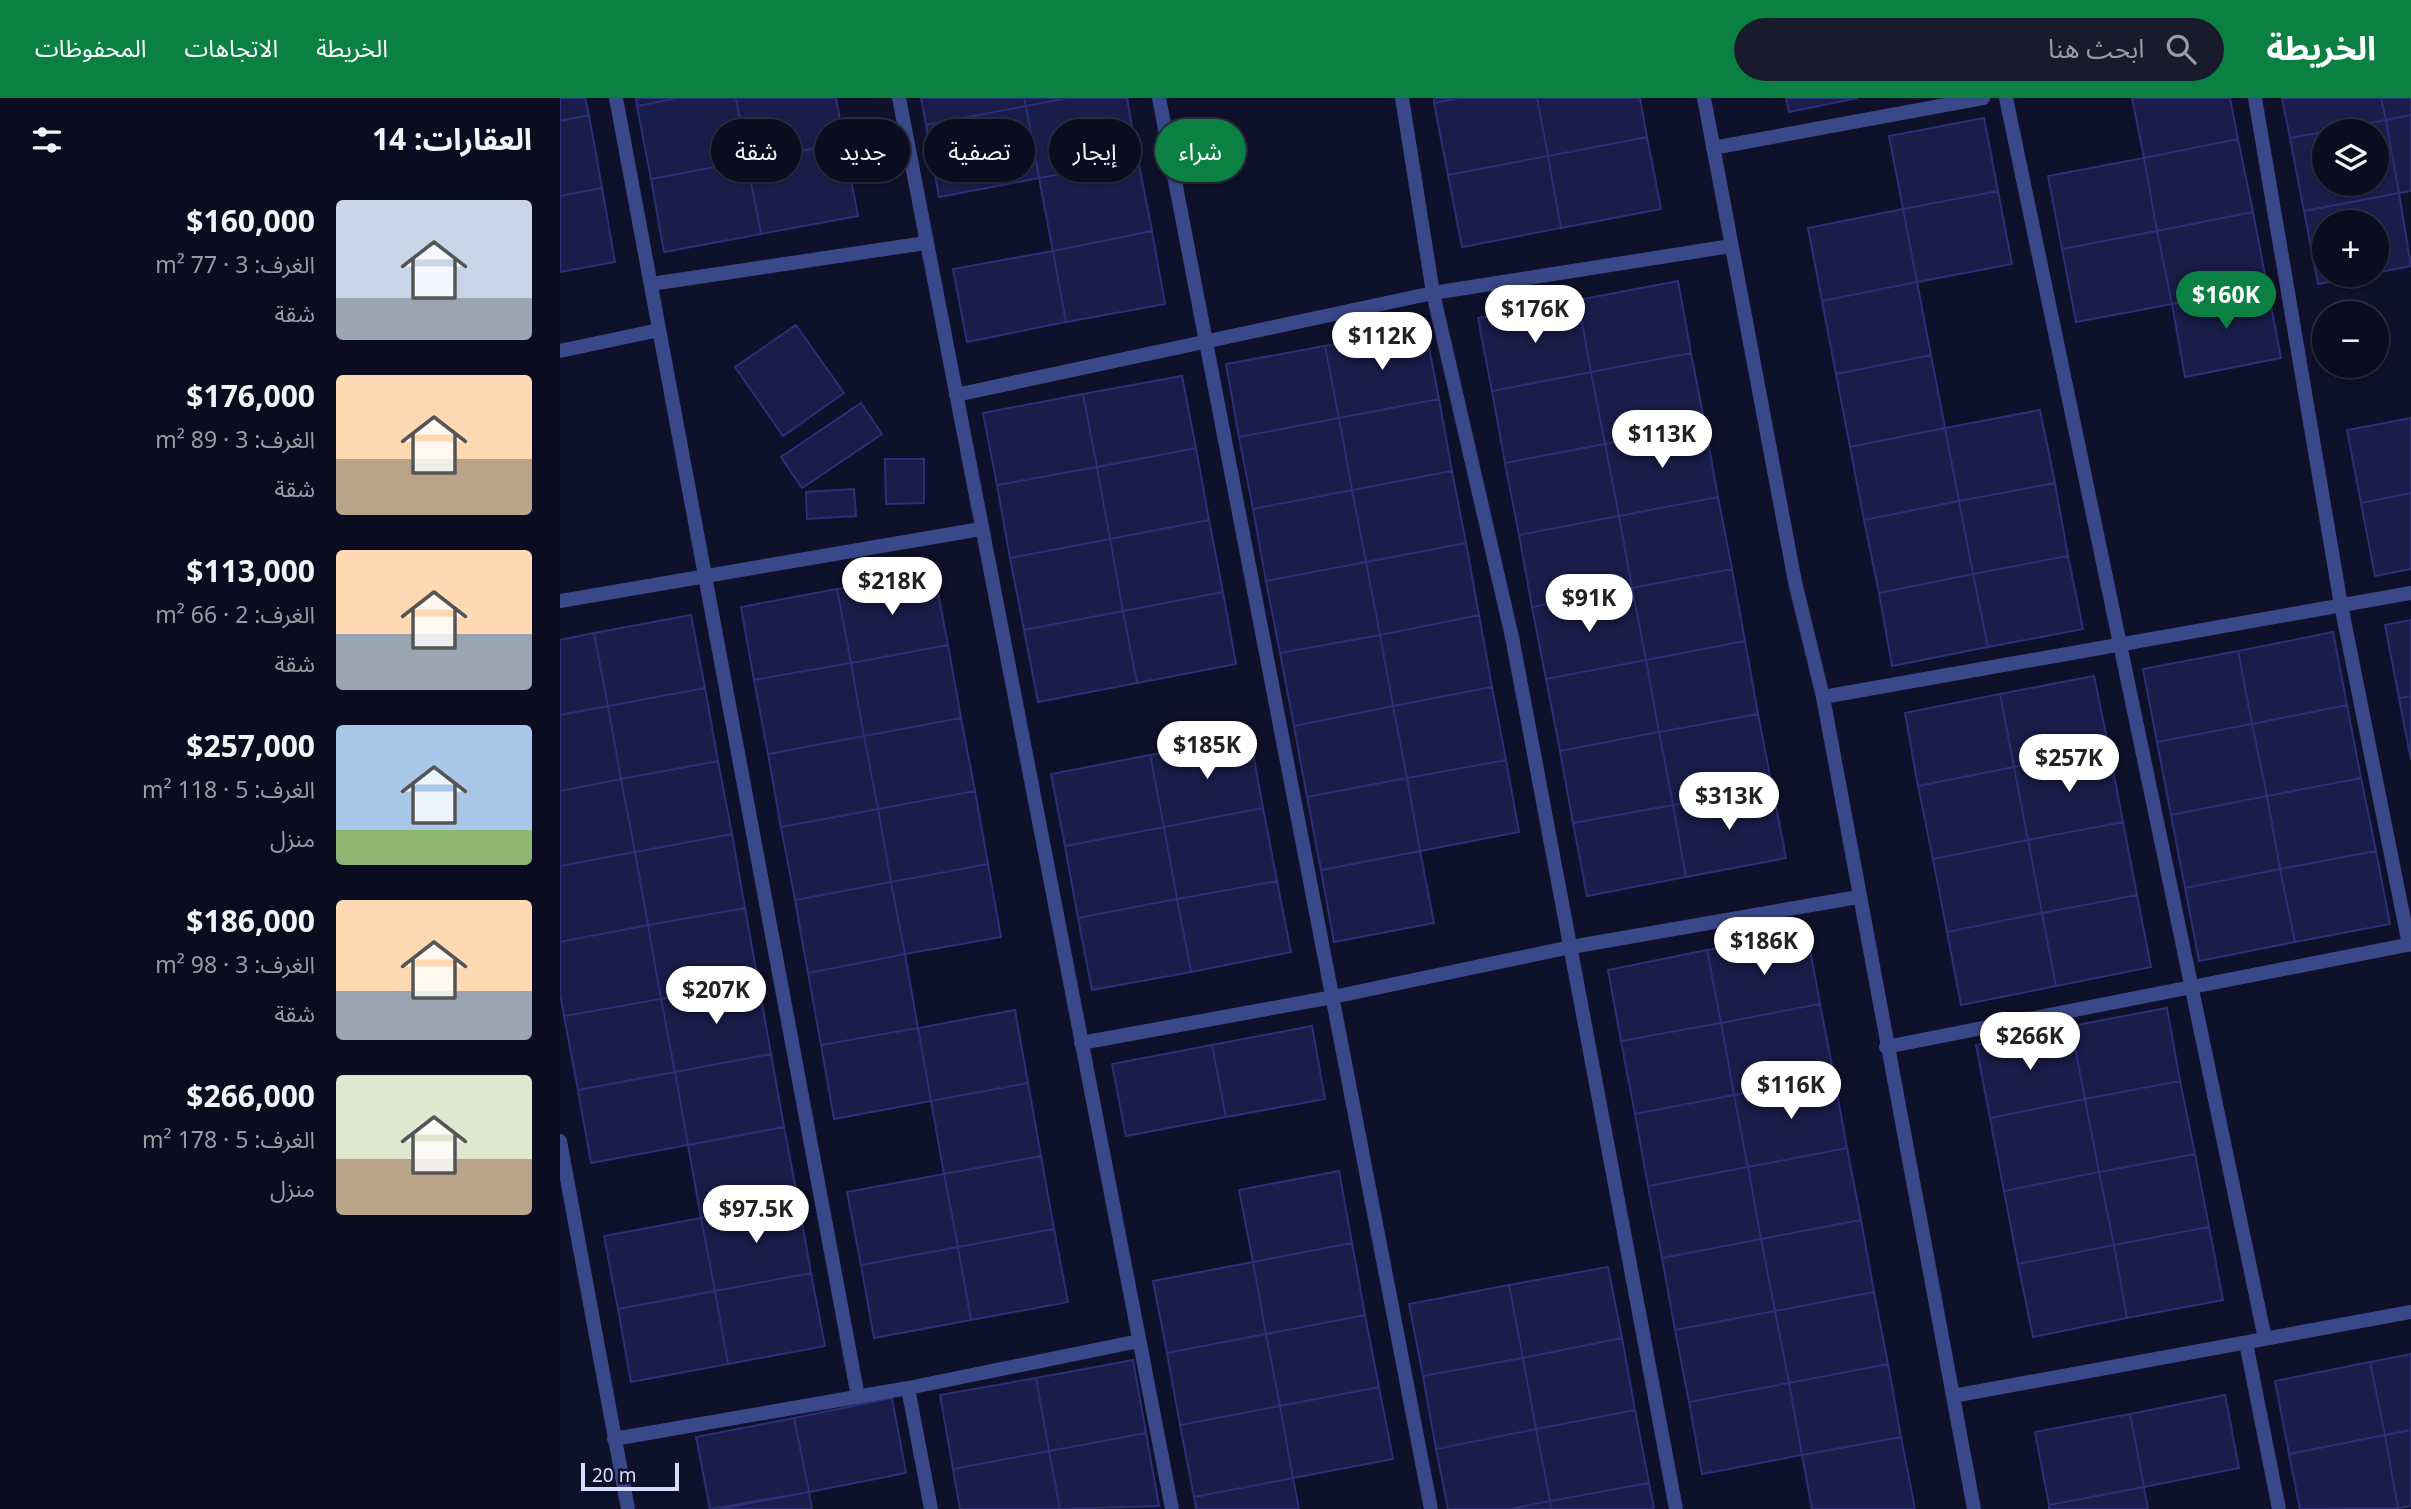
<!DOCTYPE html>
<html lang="ar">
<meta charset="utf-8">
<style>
body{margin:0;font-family:"Noto Sans","Noto Sans Arabic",sans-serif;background:#191a2c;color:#f1f3f6;direction:rtl;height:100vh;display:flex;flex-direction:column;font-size:26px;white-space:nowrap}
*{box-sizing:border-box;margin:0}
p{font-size:23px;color:#9a9ba4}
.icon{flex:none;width:38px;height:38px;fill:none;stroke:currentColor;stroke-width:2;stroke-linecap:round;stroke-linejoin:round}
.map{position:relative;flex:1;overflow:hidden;direction:ltr}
.side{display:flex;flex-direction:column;background:#0b0c1f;width:560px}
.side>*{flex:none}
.guide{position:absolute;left:21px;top:21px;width:665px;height:63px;direction:rtl;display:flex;gap:14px}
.tools{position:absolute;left:1752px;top:21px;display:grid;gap:14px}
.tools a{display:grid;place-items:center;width:77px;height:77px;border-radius:50%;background:#0b0c1f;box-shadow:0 2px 5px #0004,0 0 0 2px #2b2c3d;font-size:35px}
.scale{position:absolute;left:21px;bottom:18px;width:98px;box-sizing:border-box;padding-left:7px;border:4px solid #d7dbff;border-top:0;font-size:19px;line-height:24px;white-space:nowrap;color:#d7dbff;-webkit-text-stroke:5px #0f1029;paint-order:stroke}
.price{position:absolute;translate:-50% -60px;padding:0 16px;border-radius:24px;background:#fff;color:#222;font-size:23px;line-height:46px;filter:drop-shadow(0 2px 4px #0008)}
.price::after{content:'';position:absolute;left:50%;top:42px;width:21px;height:16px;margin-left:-10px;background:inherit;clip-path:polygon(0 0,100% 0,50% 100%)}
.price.on{background:#0b8043;color:#fff}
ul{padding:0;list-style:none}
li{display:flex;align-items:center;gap:21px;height:175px;padding:0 28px}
li span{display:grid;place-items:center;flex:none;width:196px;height:140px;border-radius:7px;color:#555}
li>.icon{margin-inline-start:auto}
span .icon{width:84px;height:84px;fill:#fffc;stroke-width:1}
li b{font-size:30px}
h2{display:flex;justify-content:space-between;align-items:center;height:84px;padding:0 28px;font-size:30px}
.pill{padding:0 24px;border-radius:32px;background:#0b0c1f;box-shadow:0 2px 5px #0004,0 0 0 2px #2b2c3d;font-size:24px;line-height:63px}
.pill.on{background:#0b8043;color:#fff}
header{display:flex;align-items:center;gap:42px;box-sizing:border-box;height:98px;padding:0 35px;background:#0b8043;color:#fff}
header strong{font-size:33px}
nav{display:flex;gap:38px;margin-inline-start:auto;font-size:24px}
.search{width:490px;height:63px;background:#191a2c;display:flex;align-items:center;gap:18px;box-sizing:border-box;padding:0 24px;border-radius:38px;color:#9a9ba4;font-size:26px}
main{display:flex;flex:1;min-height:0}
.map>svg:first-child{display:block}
.building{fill:#1a1c4a;stroke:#2c2e77;stroke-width:2}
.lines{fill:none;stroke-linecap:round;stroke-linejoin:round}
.minor{stroke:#394889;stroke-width:14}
.tertiary{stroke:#394889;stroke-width:14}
</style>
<header>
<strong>الخريطة</strong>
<div class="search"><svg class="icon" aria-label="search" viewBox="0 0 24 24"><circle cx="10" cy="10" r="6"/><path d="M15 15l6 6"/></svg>ابحث هنا</div>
<nav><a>الخريطة</a><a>الاتجاهات</a><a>المحفوظات</a></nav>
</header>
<main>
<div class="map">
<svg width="1851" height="1411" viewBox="0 0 1851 1411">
<rect width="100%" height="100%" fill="#0f1029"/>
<path class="building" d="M0,0H25L29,17L0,23Z
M76,0H119L77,8Z
M119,0H176L187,63L91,81L77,8Z
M176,0H276L284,45L187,63Z
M361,0H464L466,8L366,27Z
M464,0H508L466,8Z
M508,0H567L578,62L479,80L466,8Z
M874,0H900L874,5Z
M900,0H977L988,58L888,77L874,5Z
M977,0H1080L1087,39L988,58Z
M1226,0H1298L1229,14Z
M1572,0H1670L1678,41L1584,60Z
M1722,0H1821L1826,22L1730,40Z
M1821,0H1851V17L1826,22Z
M466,8L479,80L379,99L366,27Z
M29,17L42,90L0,98V23Z
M1851,17V93L1839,95L1826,22Z
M1424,20L1438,93L1343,111L1329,38Z
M1826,22L1839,95L1744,113L1730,40L1764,34V86H1816V33H1767Z
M1087,39L1101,111L1001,130L988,58Z
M1678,41L1693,114L1597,133L1584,60Z
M284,45L298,118L201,136L187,63Z
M988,58L1001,130L902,149L888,77Z
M1584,60L1597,133L1502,151L1488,78Z
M578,62L592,133L493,153L479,80Z
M187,63L201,136L104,154L91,81Z
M42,90L55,164L0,174V98Z
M1438,93L1452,166L1357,184L1343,111Z
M1839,95L1851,168L1816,175V124H1764V177H1808L1758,186L1744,113Z
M1343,111L1357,184L1262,203L1248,130Z
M1693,114L1707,187L1612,206L1597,133Z
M592,133L605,206L506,224L493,153Z
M1597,133L1612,206L1516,224L1502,151Z
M493,153L506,224L407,244L393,171Z
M1118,183L1131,255L1031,274L1018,202Z
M1357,184L1371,257L1276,276L1262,203Z
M1707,187L1721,260L1625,279L1612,206Z
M1018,202L1031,274L932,293L918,220Z
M236,227L284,295L223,338L175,269Z
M865,229L879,301L779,320L765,248Z
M765,248L779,320L679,339L666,266Z
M1131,255L1145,327L1045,346L1031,274Z
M1371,257L1385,330L1290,349L1276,276Z
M1031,274L1045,346L945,365L932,293Z
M622,278L636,350L537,369L523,296Z
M523,296L537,369L437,387L423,315Z
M879,301L892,373L792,392L779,320Z
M301,305L322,336L242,390L221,359Z
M1480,312L1495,385L1399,403L1385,330Z
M779,320L792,392L693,411L679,339Z
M1851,320V395L1801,405L1787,332Z
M1145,327L1158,399L1059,418L1045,346Z
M1385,330L1399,403L1304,422L1290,349Z
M1045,346L1059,418L959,437L945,365Z
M636,350L649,422L550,441L537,369Z
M325,361H364V405L326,406Z
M537,369L550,441L450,460L437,387Z
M892,373L906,445L806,464L792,392Z
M1495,385L1508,458L1413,476L1399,403Z
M294,391L296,418L247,421L246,394Z
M792,392L806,464L706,483L693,411Z
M1851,395V471L1815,478L1801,405Z
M1158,399L1172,471L1072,490L1059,418Z
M1399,403L1413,476L1319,495L1304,422Z
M1059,418L1072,490L972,509L959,437Z
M649,422L663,494L563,513L550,441Z
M550,441L563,513L464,532L450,460Z
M906,445L919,517L820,537L806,464Z
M1508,458L1523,531L1428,549L1413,476Z
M806,464L820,537L720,555L706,483Z
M1172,471L1185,543L1086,562L1072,490Z
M374,474L388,547L291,565L277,491Z
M1413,476L1428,549L1332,568L1319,495Z
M1072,490L1086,562L986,581L972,509Z
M277,491L291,565L194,582L181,509Z
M663,494L676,566L577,585L563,513Z
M563,513L577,585L478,604L464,532Z
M131,517L145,590L48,608L34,535Z
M919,517L932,589L833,608L820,537Z
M1851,522V598L1839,600L1825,527Z
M1773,534L1787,607L1692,626L1678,553Z
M34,535L48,608L0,617V542Z
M820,537L833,608L734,628L720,555Z
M1185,543L1198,616L1099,634L1086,562Z
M388,547L401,620L304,638L291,565Z
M1678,553L1692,626L1597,644L1583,571Z
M1086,562L1099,634L1000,653L986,581Z
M291,565L304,638L208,656L194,582Z
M1534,578L1549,651L1454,669L1440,596Z
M932,589L946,662L847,680L833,608Z
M145,590L158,663L61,681L48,608Z
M1440,596L1454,669L1358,688L1345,615Z
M1851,598V662L1839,600Z
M1787,607L1801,680L1707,698L1692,626Z
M48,608L61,681L0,693V617Z
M833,608L847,680L747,699L734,628Z
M1198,616L1212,688L1113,707L1099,634Z
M401,620L415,693L318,711L304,638Z
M1692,626L1707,698L1611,717L1597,644Z
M1099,634L1113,707L1013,725L1000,653Z
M304,638L318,711L221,729L208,656Z
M690,638L703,710L604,729L590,657Z
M1549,651L1563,724L1468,742L1454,669Z
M590,657L604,729L505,748L491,676Z
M946,662L959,734L860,753L847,680Z
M158,663L172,736L75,754L61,681Z
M1454,669L1468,742L1373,761L1358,688Z
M847,680L860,753L761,772L747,699Z
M1801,680L1816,753L1720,771L1707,698Z
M61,681L75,754L0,768V693Z
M1212,688L1226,760L1126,779L1113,707Z
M415,693L428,766L331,784L318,711Z
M1707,698L1720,771L1625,790L1611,717Z
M1113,707L1126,779L1027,798L1013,725Z
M703,710L717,783L617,801L604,729Z
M318,711L331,784L235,802L221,729Z
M1563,724L1577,797L1482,815L1468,742Z
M604,729L617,801L518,820L505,748Z
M172,736L185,810L88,827L75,754Z
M1468,742L1482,815L1387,834L1373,761Z
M860,753L874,825L774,844L761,772Z
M1816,753L1830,826L1735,844L1720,771Z
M75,754L88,827L0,844V768Z
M428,766L441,839L345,856L331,784Z
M1720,771L1735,844L1639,863L1625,790Z
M717,783L731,854L631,874L617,801Z
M331,784L345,856L248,875L235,802Z
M1577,797L1591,869L1496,888L1482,815Z
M617,801L631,874L532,892L518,820Z
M185,810L198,883L101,901L88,827Z
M1482,815L1496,888L1401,907L1387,834Z
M88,827L101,901L4,918L0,895V844Z
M1247,834L1260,906L1161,925L1147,852Z
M1147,852L1161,925L1061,943L1048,872Z
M345,856L358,930L261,947L248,875Z
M198,883L211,956L115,974L101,901Z
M101,901L115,974L18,992L4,918Z
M1260,906L1274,978L1174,997L1161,925Z
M1607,910L1620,983L1525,1001L1511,928Z
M455,912L468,985L371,1003L358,930Z
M1161,925L1174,997L1075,1016L1061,943Z
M752,928L765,1001L666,1019L652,947Z
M1511,928L1525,1001L1430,1020L1416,947Z
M358,930L371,1003L274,1021L261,947Z
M652,947L666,1019L566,1038L552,966Z
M211,956L224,1029L128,1047L115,974Z
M115,974L128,1047L31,1065L18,992Z
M1274,978L1287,1050L1188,1069L1174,997Z
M1620,983L1635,1056L1539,1074L1525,1001Z
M468,985L481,1058L384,1076L371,1003Z
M1174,997L1188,1069L1088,1088L1075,1016Z
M1525,1001L1539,1074L1444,1093L1430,1020Z
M224,1029L238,1102L141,1120L128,1047Z
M1287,1050L1301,1122L1201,1141L1188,1069Z
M1635,1056L1649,1129L1554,1147L1539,1074Z
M481,1058L494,1131L398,1149L384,1076Z
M1188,1069L1201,1141L1102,1160L1088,1088Z
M779,1073L792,1145L693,1164L679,1092Z
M1539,1074L1554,1147L1458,1166L1444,1093Z
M384,1076L398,1149L301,1167L287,1094Z
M238,1102L251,1175L155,1193L141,1120Z
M141,1120L155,1193L58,1211L44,1138Z
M1301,1122L1314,1194L1215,1213L1201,1141Z
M1649,1129L1663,1202L1567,1220L1554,1147Z
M494,1131L508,1204L411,1222L398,1149Z
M1201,1141L1215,1213L1115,1232L1102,1160Z
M792,1145L805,1217L706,1236L693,1164Z
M1554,1147L1567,1220L1473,1239L1458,1166Z
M398,1149L411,1222L314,1240L301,1167Z
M693,1164L706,1236L607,1255L593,1183Z
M1048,1169L1062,1240L963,1260L949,1187Z
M251,1175L265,1248L168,1266L155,1193Z
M949,1187L963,1260L863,1278L849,1206Z
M155,1193L168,1266L71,1284L58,1211Z
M1314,1194L1328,1266L1229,1285L1215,1213Z
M1215,1213L1229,1285L1129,1304L1115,1232Z
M805,1217L819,1289L720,1308L706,1236Z
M706,1236L720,1308L620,1327L607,1255Z
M1062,1240L1075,1312L976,1331L963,1260Z
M1851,1256V1332L1825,1337L1810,1264Z
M963,1260L976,1331L876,1351L863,1278Z
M573,1262L586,1335L489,1353L476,1280Z
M1810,1264L1825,1337L1729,1356L1715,1283Z
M1328,1266L1341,1339L1242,1357L1229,1285Z
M476,1280L489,1353L393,1371L380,1297Z
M1229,1285L1242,1357L1142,1376L1129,1304Z
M819,1289L833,1361L733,1380L720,1308Z
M1665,1297L1679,1370L1584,1389L1570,1316Z
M332,1300L346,1375L249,1394L234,1320Z
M720,1308L733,1380L634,1399L620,1327Z
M1075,1312L1089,1385L990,1403L976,1331Z
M1570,1316L1584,1389L1489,1407L1475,1334Z
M234,1320L249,1394L150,1411L136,1339Z
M976,1331L990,1403L950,1411H888L876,1351Z
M1851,1332V1408L1838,1410L1825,1337Z
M586,1335L599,1408L500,1411L489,1353Z
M1825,1337L1838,1410L1740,1411L1729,1356Z
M1341,1339L1355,1411H1252L1242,1357Z
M489,1353L500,1411H400L393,1371Z
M733,1380L739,1411H636L634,1399Z
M1089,1385L1094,1411H991L990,1403Z
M1584,1389L1588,1411H1489V1407Z
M249,1394L252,1411H160Z
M990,1403L991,1411H950Z"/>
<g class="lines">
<path class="minor" d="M56,0L298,1299
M339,0L612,1411
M599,0L871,1411
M842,0L873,195L952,539L1116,1411
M1446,0L1705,1241
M1695,0L1781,507L1849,847
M1153,50L1423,0
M91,186L366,145
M0,253L99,232
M396,297L873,195L1171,148
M0,503L421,431
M1263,599L1851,495
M521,945L773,899L1011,849L1298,799
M1326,949L1851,846
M0,1043L68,1411
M1686,1245L1719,1411
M348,1290L371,1411
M1393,1298L1851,1214
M54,1341L348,1290L579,1243"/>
<path class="tertiary" d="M1144,0L1235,484L1263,599L1414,1411"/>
</g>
</svg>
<div class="tools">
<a><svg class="icon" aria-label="layers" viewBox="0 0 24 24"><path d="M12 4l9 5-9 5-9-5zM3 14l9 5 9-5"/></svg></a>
<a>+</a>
<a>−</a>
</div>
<div class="scale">20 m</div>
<b class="price on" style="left:1666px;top:233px">$160K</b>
<b class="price" style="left:975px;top:247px">$176K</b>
<b class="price" style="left:822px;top:274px">$112K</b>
<b class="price" style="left:1102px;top:372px">$113K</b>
<b class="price" style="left:332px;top:519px">$218K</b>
<b class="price" style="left:1029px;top:536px">$91K</b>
<b class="price" style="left:647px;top:683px">$185K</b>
<b class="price" style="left:1509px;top:696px">$257K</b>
<b class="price" style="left:1169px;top:734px">$313K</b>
<b class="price" style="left:1204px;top:879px">$186K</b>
<b class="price" style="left:156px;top:928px">$207K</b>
<b class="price" style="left:1470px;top:974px">$266K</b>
<b class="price" style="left:1231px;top:1023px">$116K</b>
<b class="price" style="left:196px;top:1147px">$97.5K</b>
<div class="guide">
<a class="pill on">شراء</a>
<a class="pill">إيجار</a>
<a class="pill">تصفية</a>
<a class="pill">جديد</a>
<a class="pill">شقة</a>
</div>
</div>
<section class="side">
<h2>العقارات: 14<svg class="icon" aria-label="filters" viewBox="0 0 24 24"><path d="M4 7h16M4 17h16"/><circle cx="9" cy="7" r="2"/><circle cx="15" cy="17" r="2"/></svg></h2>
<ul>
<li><span style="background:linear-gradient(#c9d6e8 70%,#9aa5b1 0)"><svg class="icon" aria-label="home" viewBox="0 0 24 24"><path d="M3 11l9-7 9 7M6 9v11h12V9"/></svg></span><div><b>$160,000</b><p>الغرف: 3 · 77 m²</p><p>شقة</p></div></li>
<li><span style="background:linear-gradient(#ffd9b3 60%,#b9a48a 0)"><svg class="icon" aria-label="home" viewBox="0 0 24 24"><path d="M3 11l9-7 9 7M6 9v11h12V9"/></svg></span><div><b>$176,000</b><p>الغرف: 3 · 89 m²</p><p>شقة</p></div></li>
<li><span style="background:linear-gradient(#ffd9b3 60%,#9aa5b1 0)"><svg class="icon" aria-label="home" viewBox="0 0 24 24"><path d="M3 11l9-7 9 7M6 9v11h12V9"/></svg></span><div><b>$113,000</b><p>الغرف: 2 · 66 m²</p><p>شقة</p></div></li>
<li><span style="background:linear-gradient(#a9c7e8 75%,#8fb573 0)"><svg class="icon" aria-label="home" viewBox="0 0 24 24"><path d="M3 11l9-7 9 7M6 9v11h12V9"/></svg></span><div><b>$257,000</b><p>الغرف: 5 · 118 m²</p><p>منزل</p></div></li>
<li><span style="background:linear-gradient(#ffd9b3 65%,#9aa5b1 0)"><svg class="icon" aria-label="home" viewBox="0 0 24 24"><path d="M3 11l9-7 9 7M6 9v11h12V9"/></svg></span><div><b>$186,000</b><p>الغرف: 3 · 98 m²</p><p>شقة</p></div></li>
<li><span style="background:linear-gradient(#dfe7d0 60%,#b9a48a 0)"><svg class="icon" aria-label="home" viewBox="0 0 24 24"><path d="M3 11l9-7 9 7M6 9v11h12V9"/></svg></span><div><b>$266,000</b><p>الغرف: 5 · 178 m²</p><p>منزل</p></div></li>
</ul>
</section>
</main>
